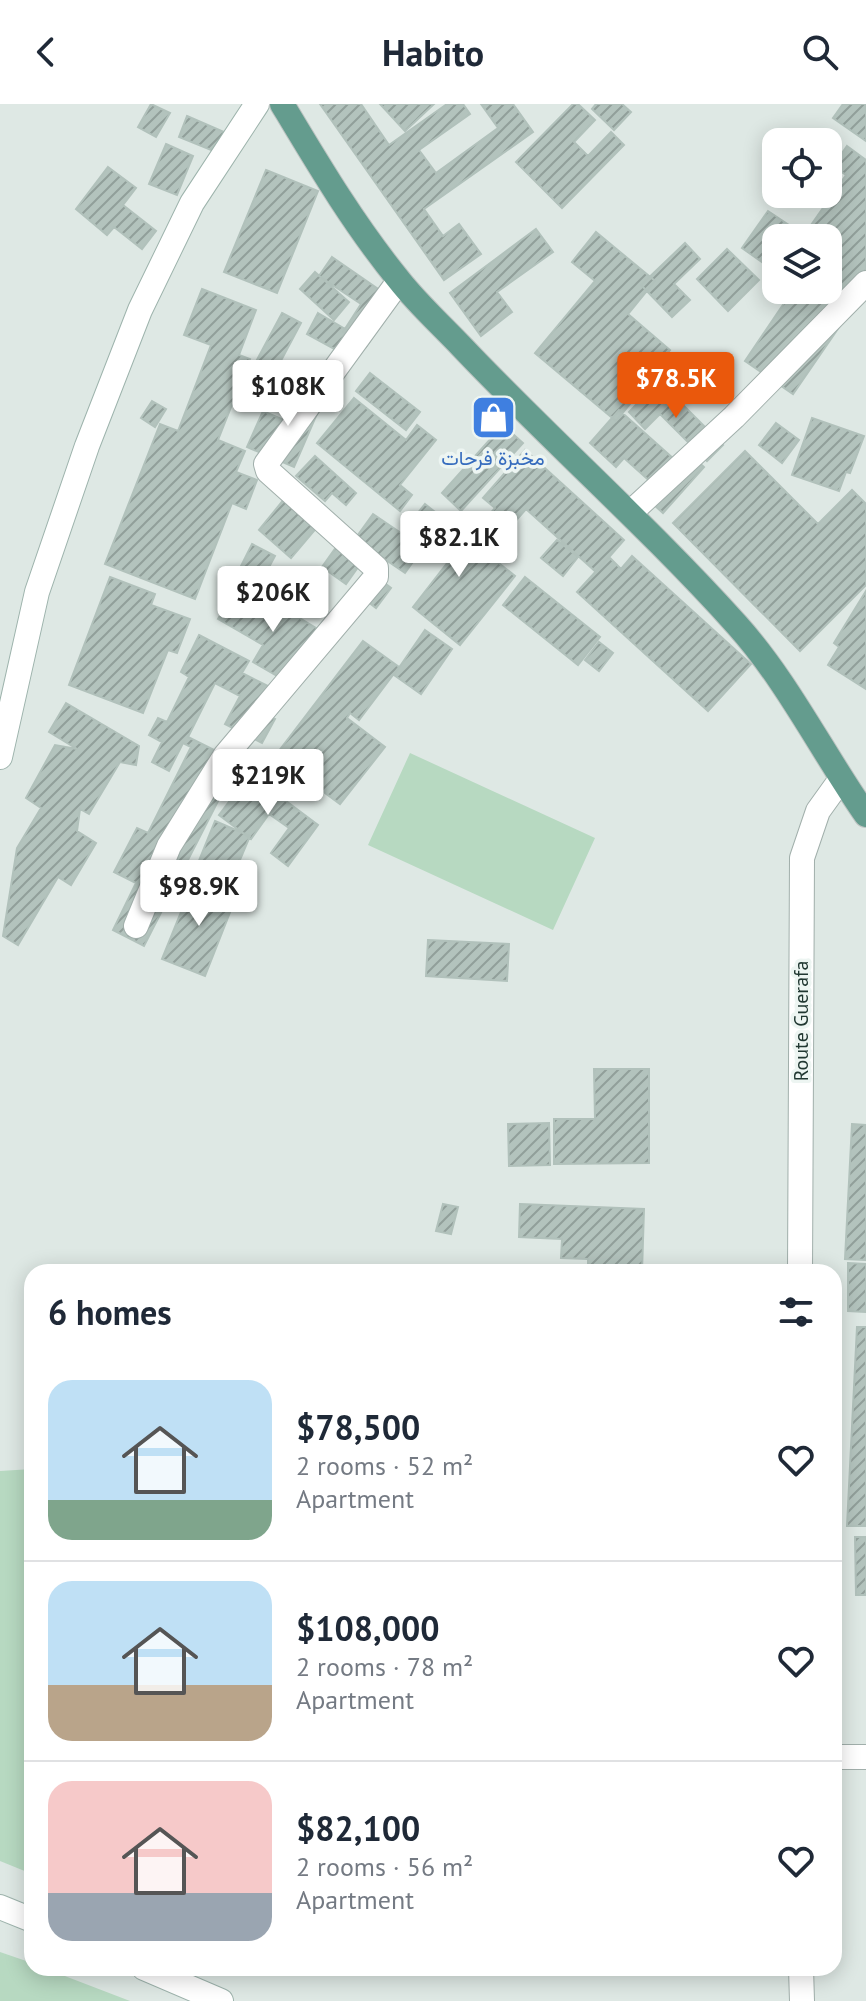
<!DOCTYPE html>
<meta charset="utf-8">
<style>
body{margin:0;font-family:"PT Sans",Vazirmatn,sans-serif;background:#f2f2f3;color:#1f2937;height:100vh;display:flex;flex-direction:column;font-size:30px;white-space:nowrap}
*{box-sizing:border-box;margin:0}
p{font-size:26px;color:#747a83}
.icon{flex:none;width:44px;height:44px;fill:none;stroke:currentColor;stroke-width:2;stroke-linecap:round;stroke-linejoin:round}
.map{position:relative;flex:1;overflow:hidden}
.details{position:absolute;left:24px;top:1160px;width:818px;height:712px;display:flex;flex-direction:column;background:#fff;border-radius:24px;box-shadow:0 4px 20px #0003}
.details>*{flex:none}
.buttons{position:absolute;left:762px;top:24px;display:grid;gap:16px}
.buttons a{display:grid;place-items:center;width:80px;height:80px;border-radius:16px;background:#fff;box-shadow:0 4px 20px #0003;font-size:40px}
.price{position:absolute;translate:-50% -68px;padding:0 18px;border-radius:8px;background:#fff;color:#222;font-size:26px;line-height:52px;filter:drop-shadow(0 2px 4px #0008)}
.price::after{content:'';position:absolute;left:50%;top:48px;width:24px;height:18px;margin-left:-12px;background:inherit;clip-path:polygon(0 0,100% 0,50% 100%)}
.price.selected{background:#ea580c;color:#fff}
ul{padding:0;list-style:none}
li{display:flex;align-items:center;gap:24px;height:200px;padding:0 24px}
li+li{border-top:2px solid #e0e1e3}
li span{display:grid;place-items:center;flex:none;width:224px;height:160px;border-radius:24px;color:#555}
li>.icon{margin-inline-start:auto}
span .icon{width:96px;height:96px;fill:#fffc;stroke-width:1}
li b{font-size:34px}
h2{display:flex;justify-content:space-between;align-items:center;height:96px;padding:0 24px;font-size:34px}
header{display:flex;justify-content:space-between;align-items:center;height:104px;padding:0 24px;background:#fff;font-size:36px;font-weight:700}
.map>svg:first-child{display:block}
.green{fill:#b7d9c1}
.building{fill:url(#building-hatch);stroke:#b1c1bb;stroke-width:2}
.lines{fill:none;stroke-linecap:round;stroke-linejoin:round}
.street-casing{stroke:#a1afab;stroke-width:26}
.secondary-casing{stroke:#9db3ac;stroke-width:26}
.primary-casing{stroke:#bcc3c1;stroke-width:26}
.street{stroke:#fff;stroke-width:24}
.secondary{stroke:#fff;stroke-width:24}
.primary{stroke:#649c8e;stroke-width:24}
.labels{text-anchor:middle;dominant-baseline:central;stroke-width:7;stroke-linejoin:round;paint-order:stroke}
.shop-label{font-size:20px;fill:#366cbe;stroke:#edf5f2}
.street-label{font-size:20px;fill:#203731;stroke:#edf5f2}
</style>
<header><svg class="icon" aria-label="back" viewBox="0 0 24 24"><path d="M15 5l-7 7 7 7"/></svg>Habito<svg class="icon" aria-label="search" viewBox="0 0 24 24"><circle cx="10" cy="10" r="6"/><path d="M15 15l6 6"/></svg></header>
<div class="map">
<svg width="866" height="1897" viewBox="0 0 866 1897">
<defs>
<pattern id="building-hatch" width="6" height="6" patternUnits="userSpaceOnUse" patternTransform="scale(2)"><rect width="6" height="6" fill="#b3c3bd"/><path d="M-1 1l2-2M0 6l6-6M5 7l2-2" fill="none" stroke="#919f9a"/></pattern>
</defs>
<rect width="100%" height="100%" fill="#dee8e4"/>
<path class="green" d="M410,649L595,734L553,826L368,741Z
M32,1365V1770L0,1757V1367Z
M0,1848L32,1859V1864H44L130,1897H0Z"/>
<path class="building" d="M151,0L170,9L156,33L138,23Z
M320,0H361L389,41L447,0H463L470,10L419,46L436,69L498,24L481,0H513L533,28L424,105L443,132L459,120L481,150L444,176Z
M380,0H434L405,27Z
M573,0H578L595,16L574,38L588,52L611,28L624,41L562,104L516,58Z
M596,0H622L631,8L614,26L592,5Z
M843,0H866V37L833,14Z
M187,12L224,28L216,48L179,33Z
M166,40L193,52L177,91L149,80Z
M847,42L866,56V184L793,290L745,257L793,186H828V134H776V168L742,144L768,107L804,131L846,71L833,62Z
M108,63L136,84L123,101L156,127L142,145L114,123L107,131L76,105Z
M266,66L318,87L277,189L224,168Z
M536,125L553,148L497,188L512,208L481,232L450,189Z
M596,128L655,177L628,210L670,246L654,265L657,267L616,317L535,249L595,177L572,158Z
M685,139L700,155L674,180L690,196L672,213L641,181Z
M727,145L759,176L728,207L697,175Z
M332,153L397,198L366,243L343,228L361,200L319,172Z
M315,168L349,198L334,216L300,185Z
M202,185L256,206L239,251L250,255L218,336L245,347L236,368L257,376L246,405L232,399L195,495L105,460L160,320L178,327L211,241L184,231Z
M282,209L301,219L276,266L299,278L289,297L272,287L261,306L237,293Z
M318,209L347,226L336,246L307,230Z
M370,269L420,308L406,326L356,287Z
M659,277L723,341L707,357L660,310L645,325L629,308Z
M302,279L326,289L294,363L247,343L263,307L286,317Z
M354,294L406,336L417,321L436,336L400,381L412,391L400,407L317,339Z
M152,297L166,305L155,323L141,314Z
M619,306L675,356L685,346L704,363L663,409L643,391L653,380L624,354L616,363L590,339Z
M812,314L864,332L850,369L846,368L839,387L792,371Z
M776,319L799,336L782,359L759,341Z
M503,321L523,339L461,407L442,389Z
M525,346L624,436L596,468L526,405L499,436L481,420L495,404L483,394Z
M745,347L818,420L852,386L866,400V481L800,547L673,419Z
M315,352L356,389L346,401L332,389L325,397L296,372Z
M285,394L318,422L291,454L259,426Z
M425,400L515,472L460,541L413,503L451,454L409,420Z
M373,410L423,444L405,469L355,435Z
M557,436L578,453L563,472L541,454Z
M252,440L275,452L258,484L236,472Z
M337,442L361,459L346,480L322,463Z
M632,452L751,560L708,607L577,488L609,453L621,465Z
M369,467L391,484L376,504L354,487Z
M110,473L155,490L151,501L190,515L177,549L168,546L143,609L69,581Z
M525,473L600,533L578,561L503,501Z
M240,478L326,530L296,583L253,558L263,541L218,515Z
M866,487V585L828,561L839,543L834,539Z
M425,526L452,545L421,590L394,571Z
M199,531L249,557L242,569L278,587L266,611L275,615L262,639L225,620L240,592L215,579L188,633L238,658L144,842L113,826L136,779L114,768L137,724L148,729L191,643L183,639L169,667L152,658L162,638L149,631L158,614L167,618L189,573L181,568Z
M363,537L399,563L359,616L350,609L347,614L385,643L340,700L275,652Z
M599,538L613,549L599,567L585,556Z
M66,599L139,642L136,661L120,658L89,710L80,705L77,727L96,739L71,781L58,773L18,841L3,832L17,744L41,704L26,694L55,641L77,645L49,628Z
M250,670L318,721L288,762L271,749L289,724L269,710L251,735L219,711Z
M215,717L250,732L234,770L255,778L247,796L192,774Z
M194,776L236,793L205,872L162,855Z
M428,836L509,840L507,877L426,872Z
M594,965H649V1059L554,1060V1015H595Z
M549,1019L550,1061L509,1062L508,1020Z
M852,1020L866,1021V1156L845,1155Z
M443,1100L458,1103L451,1130L436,1127Z
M520,1100L644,1105L642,1168H588V1155L561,1154L562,1135L519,1133Z
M848,1159L866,1160V1208L848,1207Z
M857,1223H866V1422H847Z
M855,1433H866V1491H856Z"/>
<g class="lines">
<defs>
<path id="street" d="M630,409L734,313L866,179
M136,822L169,742L225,652L376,473V464L268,367L266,360L399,177
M800,1168L802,754L818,707L841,675
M834,1653H866
M801,1864L802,1897"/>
<path id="secondary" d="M0,653L37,488L87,342L140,206L192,99L257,0
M0,1803L32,1816
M144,1864L221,1897"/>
<path id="primary" d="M282,0C318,60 354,121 399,176C417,199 440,220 461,242C551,337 650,424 737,521C788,578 822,648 866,711"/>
</defs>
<use href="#street" class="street-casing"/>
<use href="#secondary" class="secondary-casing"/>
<use href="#primary" class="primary-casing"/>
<use href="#street" class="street"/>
<use href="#secondary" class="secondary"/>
<use href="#primary" class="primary"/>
</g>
<defs>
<symbol id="shop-square" viewBox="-11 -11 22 22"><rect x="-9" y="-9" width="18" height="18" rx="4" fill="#3f7fe0" stroke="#edf5f2"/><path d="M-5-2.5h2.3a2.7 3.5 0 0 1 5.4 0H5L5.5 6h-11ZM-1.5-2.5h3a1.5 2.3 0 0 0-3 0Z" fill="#fff"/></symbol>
</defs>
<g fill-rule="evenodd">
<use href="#shop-square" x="468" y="288" width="51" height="51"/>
</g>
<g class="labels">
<g class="shop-label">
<text x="493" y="354">مخبزة فرحات</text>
</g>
<g class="street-label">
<text transform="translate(801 917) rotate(-90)">Route Guerafa</text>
</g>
</g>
</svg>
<div class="buttons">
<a><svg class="icon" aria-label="locate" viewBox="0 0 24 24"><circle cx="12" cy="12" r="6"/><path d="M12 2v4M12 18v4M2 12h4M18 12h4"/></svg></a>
<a><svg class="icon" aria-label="layers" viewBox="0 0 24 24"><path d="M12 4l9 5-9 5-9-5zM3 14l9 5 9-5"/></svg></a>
</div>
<b class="price selected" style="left:676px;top:316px">$78.5K</b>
<b class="price" style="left:288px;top:324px">$108K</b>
<b class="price" style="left:459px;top:475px">$82.1K</b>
<b class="price" style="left:273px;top:530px">$206K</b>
<b class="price" style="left:268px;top:713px">$219K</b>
<b class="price" style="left:199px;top:824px">$98.9K</b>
<section class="details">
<h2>6 homes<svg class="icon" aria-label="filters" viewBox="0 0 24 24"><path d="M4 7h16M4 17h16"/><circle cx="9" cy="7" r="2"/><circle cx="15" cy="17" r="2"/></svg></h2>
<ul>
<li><span style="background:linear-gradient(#bfe0f5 75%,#7fa58c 0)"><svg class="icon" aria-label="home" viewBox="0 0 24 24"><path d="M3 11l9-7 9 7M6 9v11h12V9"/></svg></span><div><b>$78,500</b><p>2 rooms · 52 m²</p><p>Apartment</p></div><svg class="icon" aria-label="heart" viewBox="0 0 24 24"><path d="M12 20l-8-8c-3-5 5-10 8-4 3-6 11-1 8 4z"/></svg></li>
<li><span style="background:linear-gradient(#bfe0f5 65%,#b9a48a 0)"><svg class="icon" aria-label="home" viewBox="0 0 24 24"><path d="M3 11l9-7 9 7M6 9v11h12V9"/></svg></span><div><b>$108,000</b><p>2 rooms · 78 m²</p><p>Apartment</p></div><svg class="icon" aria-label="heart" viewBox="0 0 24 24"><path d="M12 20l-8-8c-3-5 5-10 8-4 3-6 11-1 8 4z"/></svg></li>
<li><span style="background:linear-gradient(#f6c9c9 70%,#9aa5b1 0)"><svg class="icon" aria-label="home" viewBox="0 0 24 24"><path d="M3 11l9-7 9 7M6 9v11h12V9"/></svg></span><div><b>$82,100</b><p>2 rooms · 56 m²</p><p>Apartment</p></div><svg class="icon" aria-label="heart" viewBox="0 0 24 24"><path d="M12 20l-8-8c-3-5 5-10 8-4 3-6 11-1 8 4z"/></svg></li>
</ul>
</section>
</div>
